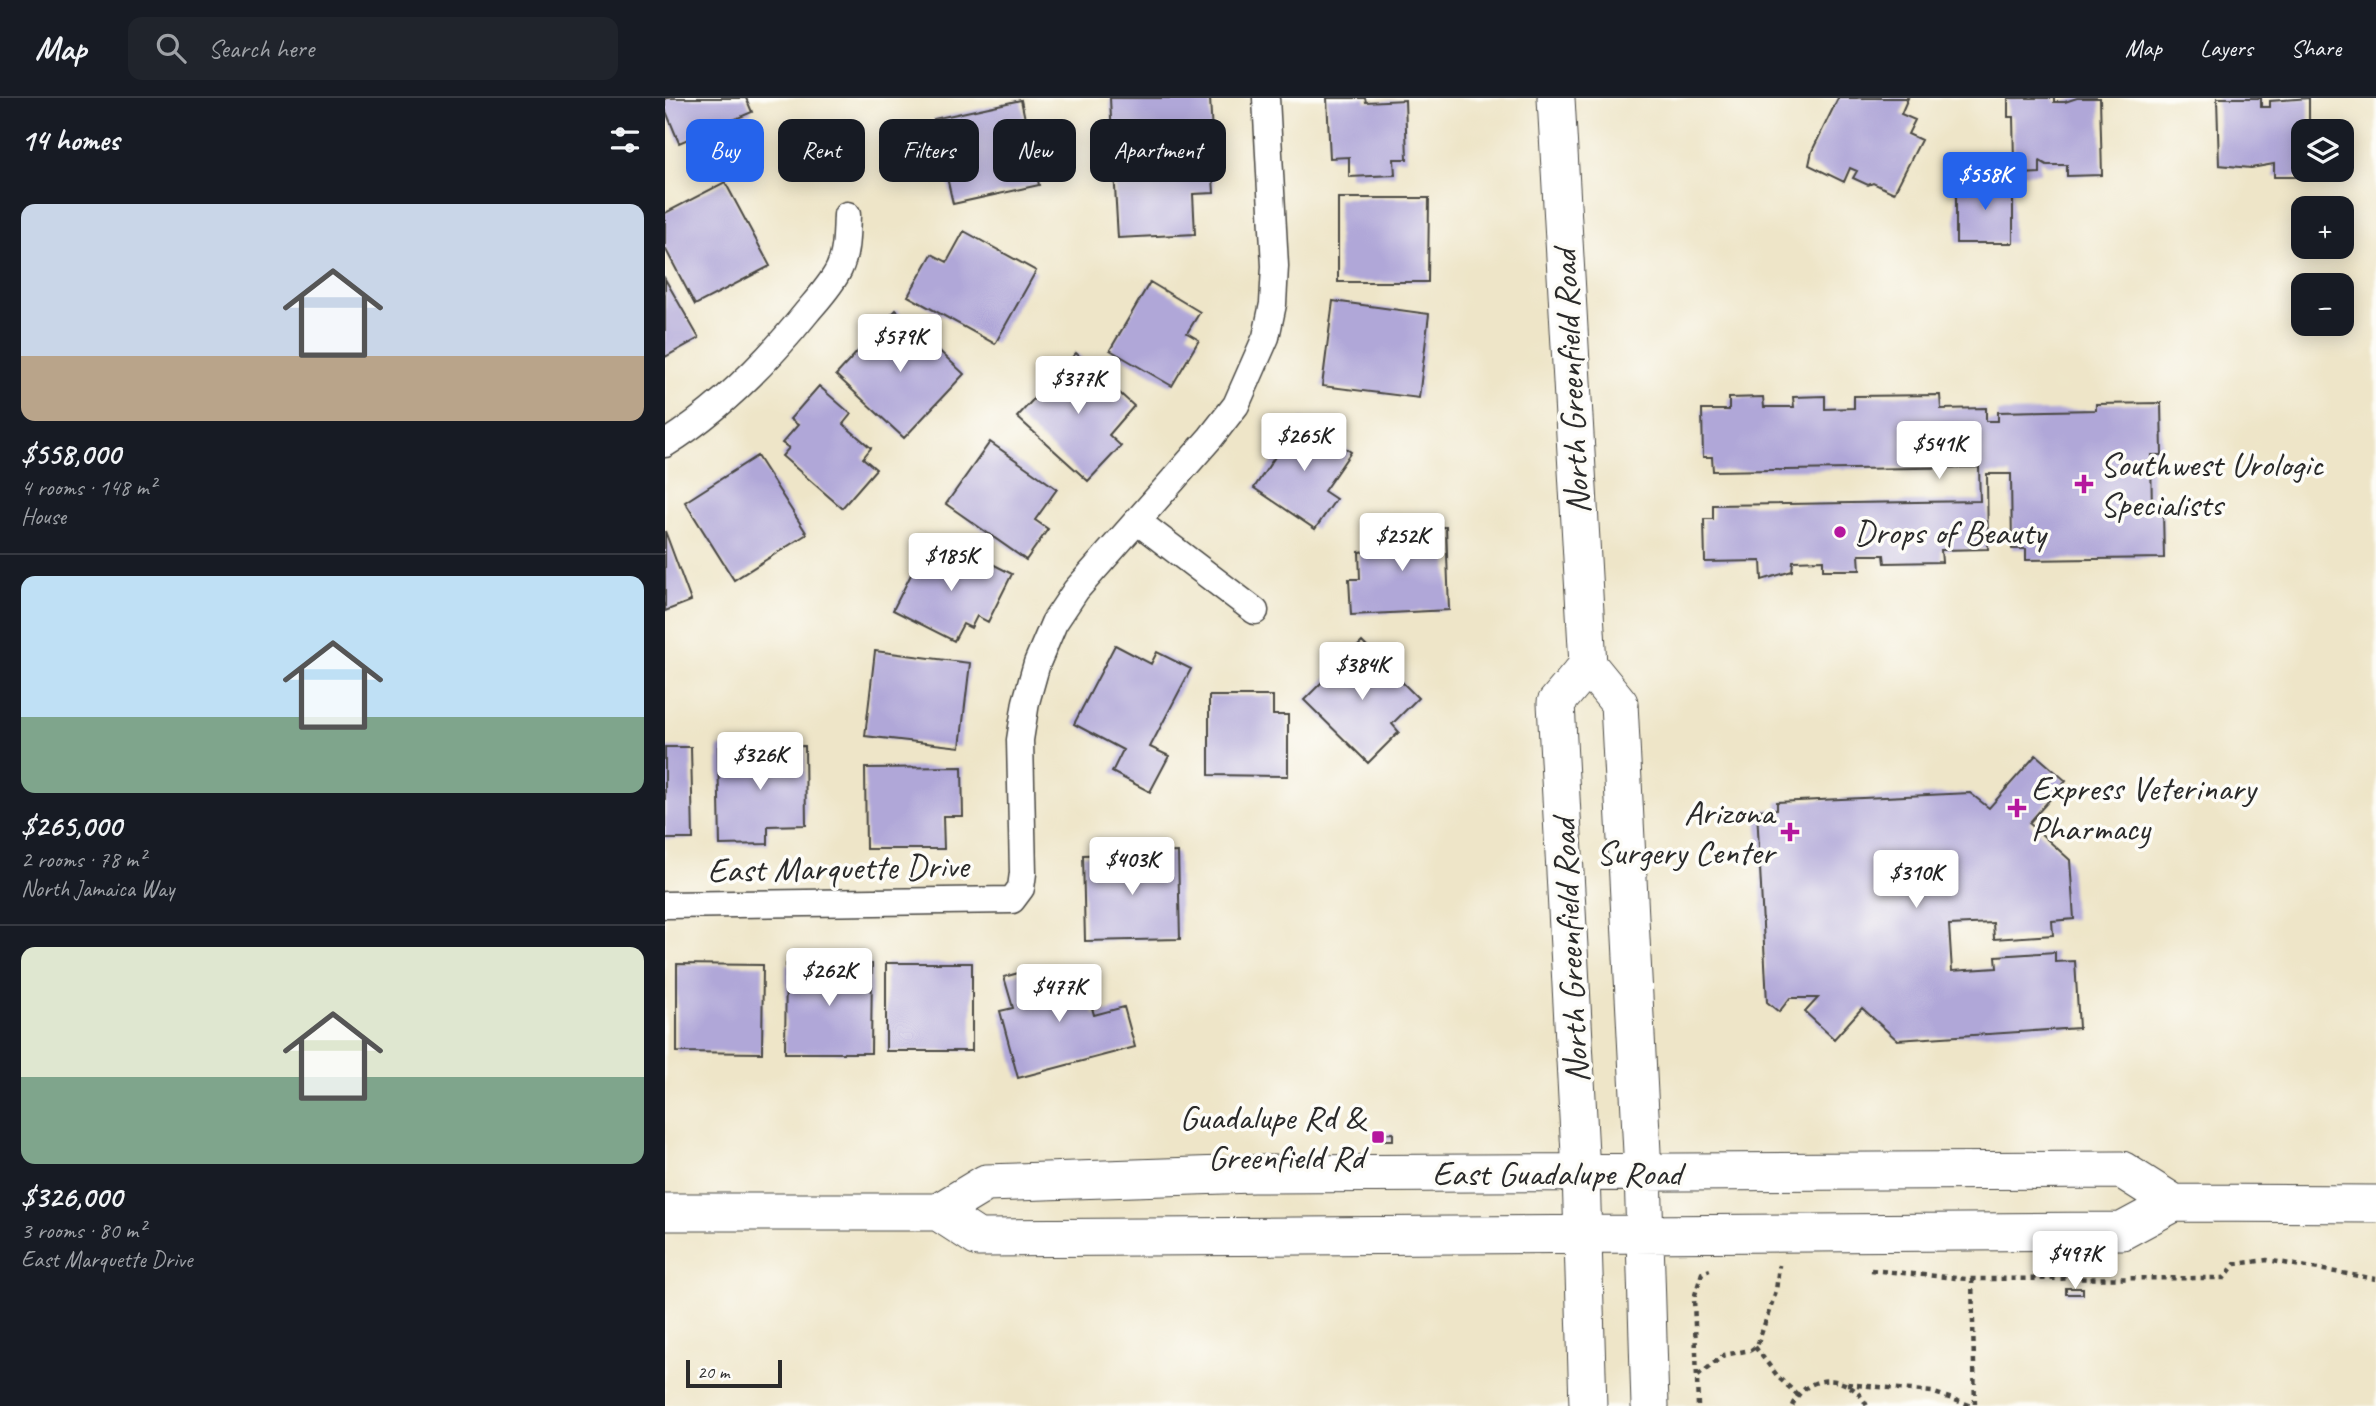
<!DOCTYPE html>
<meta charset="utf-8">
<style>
body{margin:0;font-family:Caveat,sans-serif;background:#20242c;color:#f1f3f6;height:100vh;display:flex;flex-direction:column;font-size:26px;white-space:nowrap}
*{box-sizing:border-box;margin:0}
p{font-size:23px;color:#9ea1a6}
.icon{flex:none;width:38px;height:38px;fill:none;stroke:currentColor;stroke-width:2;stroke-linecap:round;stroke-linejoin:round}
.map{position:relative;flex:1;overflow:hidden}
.side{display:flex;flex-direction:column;background:#171b24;width:665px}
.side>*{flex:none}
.hud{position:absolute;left:21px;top:21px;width:665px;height:63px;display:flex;gap:14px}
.fabs{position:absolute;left:1626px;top:21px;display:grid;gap:14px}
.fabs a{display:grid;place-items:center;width:63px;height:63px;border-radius:14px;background:#171b24;box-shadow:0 4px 18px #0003;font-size:35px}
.scale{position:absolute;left:21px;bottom:18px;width:96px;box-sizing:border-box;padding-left:7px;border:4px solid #2b2b2b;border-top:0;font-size:19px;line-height:24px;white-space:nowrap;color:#2b2b2b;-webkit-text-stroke:5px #fdfcf7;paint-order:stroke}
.price{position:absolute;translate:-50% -60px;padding:0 16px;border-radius:7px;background:#fff;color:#222;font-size:23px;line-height:46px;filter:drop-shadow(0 2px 4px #0008)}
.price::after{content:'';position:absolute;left:50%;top:42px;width:21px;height:16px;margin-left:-10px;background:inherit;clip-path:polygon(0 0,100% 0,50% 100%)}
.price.on{background:#2563eb;color:#fff}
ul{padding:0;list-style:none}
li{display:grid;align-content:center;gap:14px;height:371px;padding:0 21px}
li+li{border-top:2px solid #363941}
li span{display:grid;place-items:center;height:217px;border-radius:14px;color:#555}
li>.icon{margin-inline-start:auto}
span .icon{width:126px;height:126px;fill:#fffc;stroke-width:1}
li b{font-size:30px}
h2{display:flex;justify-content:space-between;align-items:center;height:84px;padding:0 21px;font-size:30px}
.pill{padding:0 24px;border-radius:14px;background:#171b24;box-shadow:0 4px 18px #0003;font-size:24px;line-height:63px}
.pill.on{background:#2563eb;color:#fff}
header{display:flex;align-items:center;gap:42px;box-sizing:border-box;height:98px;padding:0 35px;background:#171b24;border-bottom:2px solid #363941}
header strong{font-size:33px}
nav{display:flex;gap:38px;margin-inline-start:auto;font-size:24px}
.search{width:490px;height:63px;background:#20242c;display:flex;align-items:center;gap:18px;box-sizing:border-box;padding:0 24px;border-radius:14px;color:#9ea1a6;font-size:26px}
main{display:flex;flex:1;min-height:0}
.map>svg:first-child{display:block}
.building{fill:#b0a7d8}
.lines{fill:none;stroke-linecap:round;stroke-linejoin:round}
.street-casing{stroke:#484743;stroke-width:29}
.secondary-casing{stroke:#484743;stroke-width:39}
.path{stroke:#484743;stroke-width:4.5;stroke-dasharray:5 5;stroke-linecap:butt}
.street{stroke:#fff;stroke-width:26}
.secondary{stroke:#fff;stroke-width:37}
.poi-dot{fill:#b5179e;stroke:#fdfcf7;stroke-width:2.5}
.labels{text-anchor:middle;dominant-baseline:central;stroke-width:7;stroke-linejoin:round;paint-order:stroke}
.street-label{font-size:35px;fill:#2b2b2b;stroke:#fdfcf7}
.poi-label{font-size:35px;fill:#2b2b2b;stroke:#fdfcf7;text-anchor:start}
</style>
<header>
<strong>Map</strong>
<div class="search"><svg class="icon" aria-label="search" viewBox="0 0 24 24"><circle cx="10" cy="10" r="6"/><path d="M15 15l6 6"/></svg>Search here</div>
<nav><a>Map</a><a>Layers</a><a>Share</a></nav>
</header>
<main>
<section class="side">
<h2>14 homes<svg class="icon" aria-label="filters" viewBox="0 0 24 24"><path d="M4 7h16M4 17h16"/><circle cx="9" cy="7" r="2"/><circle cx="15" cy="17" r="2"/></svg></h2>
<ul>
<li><span style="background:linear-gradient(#c9d6e8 70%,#b9a48a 0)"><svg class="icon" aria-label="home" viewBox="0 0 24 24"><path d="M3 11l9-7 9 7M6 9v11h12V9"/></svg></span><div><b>$558,000</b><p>4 rooms · 148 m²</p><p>House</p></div></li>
<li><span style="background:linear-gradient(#bfe0f5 65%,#7fa58c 0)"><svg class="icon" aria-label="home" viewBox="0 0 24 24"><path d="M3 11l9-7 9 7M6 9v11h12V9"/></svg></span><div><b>$265,000</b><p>2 rooms · 78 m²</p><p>North Jamaica Way</p></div></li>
<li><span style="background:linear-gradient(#dfe7d0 60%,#7fa58c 0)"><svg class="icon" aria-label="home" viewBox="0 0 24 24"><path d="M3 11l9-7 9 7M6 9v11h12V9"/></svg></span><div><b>$326,000</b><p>3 rooms · 80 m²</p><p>East Marquette Drive</p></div></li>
</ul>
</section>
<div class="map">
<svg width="1711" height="1308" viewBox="0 0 1711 1308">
<rect width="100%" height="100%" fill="#fdfcf7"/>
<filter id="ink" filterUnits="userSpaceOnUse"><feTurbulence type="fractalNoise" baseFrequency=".0143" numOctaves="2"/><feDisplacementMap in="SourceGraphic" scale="14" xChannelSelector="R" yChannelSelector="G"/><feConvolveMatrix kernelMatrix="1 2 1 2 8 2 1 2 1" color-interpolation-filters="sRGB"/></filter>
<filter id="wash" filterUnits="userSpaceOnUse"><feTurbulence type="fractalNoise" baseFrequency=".00686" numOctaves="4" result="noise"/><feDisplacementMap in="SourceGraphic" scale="28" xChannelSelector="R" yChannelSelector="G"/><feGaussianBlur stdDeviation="1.57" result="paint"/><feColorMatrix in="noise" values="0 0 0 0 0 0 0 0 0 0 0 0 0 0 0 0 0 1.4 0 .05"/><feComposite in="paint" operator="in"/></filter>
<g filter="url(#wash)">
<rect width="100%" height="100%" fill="#eee5c8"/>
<g id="blocks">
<path class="building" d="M0,0H81L87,14L14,45L0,11Z
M445,0H545L547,36L447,41Z
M662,0H700L701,4L740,2L742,61H729L730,77L684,79V59L665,60Z
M1173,0H1243L1236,16L1250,22L1243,36L1256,42L1229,95L1208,85L1203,87L1188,80L1192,73L1185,70L1179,84L1144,67L1147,53Z
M1343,0H1389V4H1400L1412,0H1435L1437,77L1402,78V67H1382L1375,63V75L1356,76V63H1349L1348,19H1343Z
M1552,0H1596V9H1605V3L1644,0V33H1638V72H1644V79H1609V66L1586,70L1554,67Z
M356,2L374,87L288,106L269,21Z
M546,49L549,95L528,96L530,136L453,140L448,55Z
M60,84L105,168L30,207L0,150V115Z
M1291,84H1348V145H1291Z
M673,100H764L763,184H673Z
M299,133L371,173L330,246L243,198L267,156L282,164Z
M0,181L34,240L0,259Z
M485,184L535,214L522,235L534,242L507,288L445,252Z
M668,203L764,216L754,300L657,288Z
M231,212L299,276L239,340L171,277Z
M411,255L469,308L444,337L456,348L423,383L352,319Z
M154,288L186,316L178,326L206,350L198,360L211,371L177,410L117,358L124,350L117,345L133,327L125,321Z
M1275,297L1276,311L1321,310V323H1333V314L1431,312V306L1496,305L1497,357H1486L1487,413H1498L1499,460L1361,462V451H1347L1346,376H1322L1323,451L1276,452L1277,464L1220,465L1219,457H1194L1195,472H1158V462L1128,463L1127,473L1097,482L1096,463L1040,464L1039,421H1048V407L1315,403L1314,369L1048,373L1047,359H1038L1037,312H1064V300L1098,299L1099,309H1129L1128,299L1160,298V311L1189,310V298Z
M636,320L686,354L659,393L671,401L650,431L589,390Z
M325,344L392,391L370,422L383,431L361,462L281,406Z
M92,358L142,436L69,482L20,404Z
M781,429L784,512L686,517L684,481H695L694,454L703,453L702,432Z
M0,433L26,503L0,513Z
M261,447L306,470L312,458L347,476L323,524L312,518L306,530L298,526L289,543L228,512Z
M697,544L753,600L727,626L734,634L703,665L639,602Z
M450,547L486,566L492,554L526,571L485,649L504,658L485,694L447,674L458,652L409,626Z
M210,553L305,565L295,649L200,638Z
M544,598H608V617H623V678L544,677Z
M140,648L141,727L103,728V746L55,747L53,649Z
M0,649H26L28,741H0Z
M1371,657L1401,683L1364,725L1405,762L1409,821L1387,823L1388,837L1329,841L1328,825L1284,827L1287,873L1332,870L1331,858L1390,854V864L1410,863L1414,930L1232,942L1197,910L1169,941L1140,914L1153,900H1125L1114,914L1102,904L1092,712L1112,711V704L1305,695L1324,710Z
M297,669L298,718H278L279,751H201L200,670Z
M513,754L515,841L420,843L418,757Z
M221,865H307V953H221Z
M12,866L98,867L97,955L12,954Z
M121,866H207L206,955H120Z
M375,869L380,886L418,876L429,917L459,909L470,949L353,980L335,913L348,910L339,879Z
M728,1035V1042H708V1036Z
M1401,1190H1418V1196H1401Z"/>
</g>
</g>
<g filter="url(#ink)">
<use href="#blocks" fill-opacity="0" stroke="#484743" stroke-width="2"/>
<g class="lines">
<defs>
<path id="street" d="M0,346C56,311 101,265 142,214C153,201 167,186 174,171C182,154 181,135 182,117
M472,423L590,513
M0,807L347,802L356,790L358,775L355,642L361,604L372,565L389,525L411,492L546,339L571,307L601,239L608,206L610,168L601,0"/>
<path id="secondary" d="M891,0L923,567L954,605L978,1074L985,1308
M0,1114H273L321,1085L588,1076L1457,1072L1509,1105
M273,1114L313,1140L1457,1133L1509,1105L1711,1106
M923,1308L916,1075L891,605L923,567"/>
</defs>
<use href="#street" class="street-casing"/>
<use href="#secondary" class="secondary-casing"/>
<path class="path" d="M1206,1172L1302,1181L1559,1180L1570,1166L1602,1162L1711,1181
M1307,1181L1310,1308
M1090,1249L1114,1280L1133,1297
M1033,1278L1059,1257L1086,1252L1092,1248L1111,1193L1114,1167
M1182,1286L1267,1294L1307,1308
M1033,1308L1029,1200L1037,1175L1045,1172
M1127,1308C1142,1273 1186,1275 1202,1308"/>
<use href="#street" class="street"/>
<use href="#secondary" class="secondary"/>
</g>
</g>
<g class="poi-dot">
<path d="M1415.5 375.5h7v7h7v7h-7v7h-7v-7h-7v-7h7z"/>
<circle cx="1175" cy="434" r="7"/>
<path d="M1348.5 699.5h7v7h7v7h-7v7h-7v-7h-7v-7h7z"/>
<path d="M1121.5 723.5h7v7h7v7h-7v7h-7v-7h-7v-7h7z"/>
<rect x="706" y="1032" width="14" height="14" rx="3.5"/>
</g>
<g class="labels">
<g class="street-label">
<text transform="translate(906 284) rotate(-93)">North Greenfield Road</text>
<text transform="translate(173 770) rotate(-1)">East Marquette Drive</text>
<text transform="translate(905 853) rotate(-93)">North Greenfield Road</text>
<text x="892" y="1075">East Guadalupe Road</text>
</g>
<g class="poi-label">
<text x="1435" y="366">Southwest Urologic<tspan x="1435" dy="40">Specialists</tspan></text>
<text x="1189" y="434">Drops of Beauty</text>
<text x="1366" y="690">Express Veterinary<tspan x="1366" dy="40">Pharmacy</tspan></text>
<text x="1109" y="714" text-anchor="end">Arizona<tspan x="1109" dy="40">Surgery Center</tspan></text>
<text x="699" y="1019" text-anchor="end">Guadalupe Rd &amp;<tspan x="699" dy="40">Greenfield Rd</tspan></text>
</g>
</g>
</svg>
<div class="fabs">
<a><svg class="icon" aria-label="layers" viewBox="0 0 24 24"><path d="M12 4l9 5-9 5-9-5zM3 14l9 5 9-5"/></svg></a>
<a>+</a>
<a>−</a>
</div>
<div class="scale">20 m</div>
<b class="price on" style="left:1320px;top:114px">$558K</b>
<b class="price" style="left:235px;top:276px">$579K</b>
<b class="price" style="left:413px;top:318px">$377K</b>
<b class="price" style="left:639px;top:375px">$265K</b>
<b class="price" style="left:1274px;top:383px">$541K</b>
<b class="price" style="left:737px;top:475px">$252K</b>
<b class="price" style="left:286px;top:495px">$185K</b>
<b class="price" style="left:697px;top:604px">$384K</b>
<b class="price" style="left:95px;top:694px">$326K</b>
<b class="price" style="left:467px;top:799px">$403K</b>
<b class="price" style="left:1251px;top:812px">$310K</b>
<b class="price" style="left:164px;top:910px">$262K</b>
<b class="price" style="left:394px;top:926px">$477K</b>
<b class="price" style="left:1410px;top:1193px">$497K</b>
<div class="hud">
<a class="pill on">Buy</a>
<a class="pill">Rent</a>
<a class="pill">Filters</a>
<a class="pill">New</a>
<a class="pill">Apartment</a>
</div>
</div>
</main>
